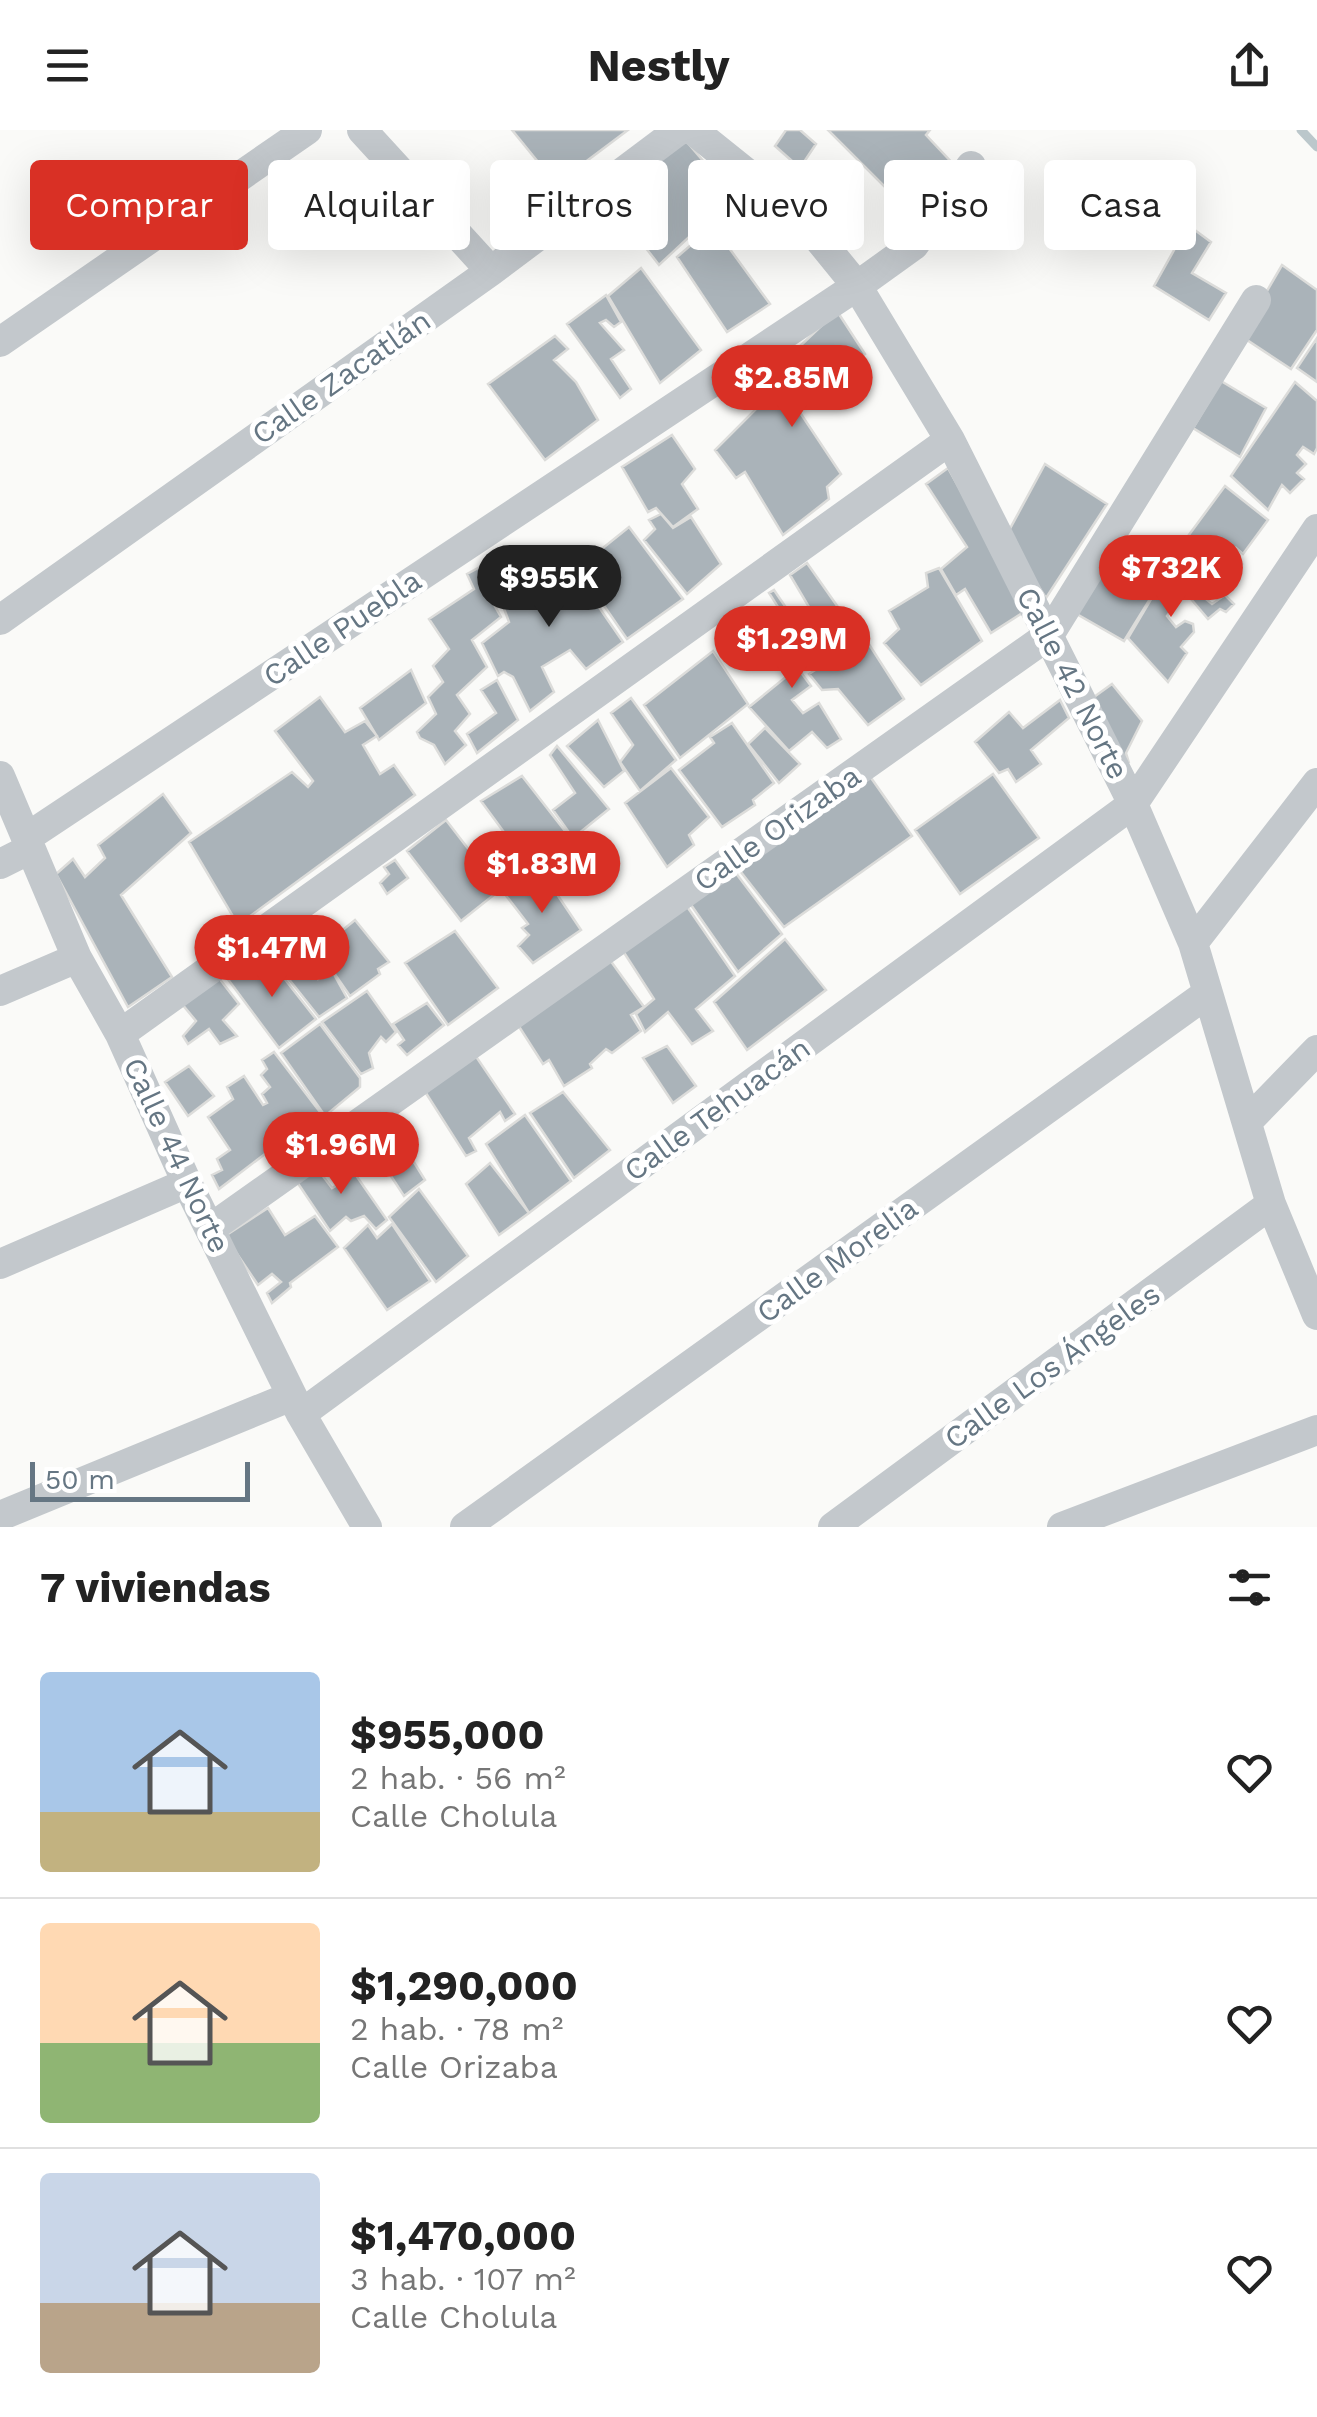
<!DOCTYPE html>
<html lang="es">
<meta charset="utf-8">
<style>
body{margin:0;font-family:"Work Sans",sans-serif;background:#f6f6f6;color:#222;height:100vh;display:flex;flex-direction:column;font-size:38px;white-space:nowrap}
*{box-sizing:border-box;margin:0}
p{font-size:32px;color:#767676}
.icon{flex:none;width:55px;height:55px;fill:none;stroke:currentColor;stroke-width:2;stroke-linecap:round;stroke-linejoin:round}
.map{position:relative;height:1397px;overflow:hidden}
.drawer{display:flex;flex-direction:column;background:#fff;flex:1}
.drawer>*{flex:none}
.banner{position:absolute;left:30px;top:30px;width:1258px;height:90px;display:flex;gap:20px}
.scale{position:absolute;left:30px;bottom:25px;width:220px;box-sizing:border-box;padding-left:10px;border:5px solid #657683;border-top:0;font-size:28px;line-height:35px;white-space:nowrap;color:#657683;-webkit-text-stroke:8px #fff;paint-order:stroke}
.price{position:absolute;translate:-50% -85px;padding:0 22px;border-radius:35px;background:#d93025;color:#fff;font-size:32px;line-height:65px;filter:drop-shadow(0 2px 5px #0008)}
.price::after{content:'';position:absolute;left:50%;top:60px;width:30px;height:22px;margin-left:-15px;background:inherit;clip-path:polygon(0 0,100% 0,50% 100%)}
.price.current{background:#222;color:#fff}
ul{padding:0;list-style:none}
li{display:flex;align-items:center;gap:30px;height:250px;padding:0 40px}
li+li{border-top:2px solid #e0e0e0}
li span{display:grid;place-items:center;flex:none;width:280px;height:200px;border-radius:10px;color:#555}
li>.icon{margin-inline-start:auto}
span .icon{width:120px;height:120px;fill:#fffc;stroke-width:1}
li b{font-size:42px}
h2{display:flex;justify-content:space-between;align-items:center;height:120px;padding:0 40px;font-size:42px}
.pill{padding:0 35px;border-radius:10px;background:#fff;box-shadow:0 10px 40px #0002;font-size:35px;line-height:90px}
.pill.current{background:#d93025;color:#fff}
header{display:flex;justify-content:space-between;align-items:center;height:130px;padding:0 40px;background:#fff;font-size:45px;font-weight:700}
.map>svg:first-child{display:block}
.lines{fill:none;stroke-linecap:round;stroke-linejoin:round}
.stream{stroke:#bbc7cb;stroke-width:9}
.building{fill:#aab3b9;stroke:#dcdcda;stroke-width:2.5}
.minor{stroke:#c3c8cc;stroke-width:30}
.labels{text-anchor:middle;dominant-baseline:central;stroke-width:10;stroke-linejoin:round;paint-order:stroke}
.street-label{font-size:30px;fill:#657683;stroke:#fff}
</style>
<header><svg class="icon" aria-label="menu" viewBox="0 0 24 24"><path d="M4 6h16M4 12h16M4 18h16"/></svg>Nestly<svg class="icon" aria-label="share" viewBox="0 0 24 24"><path d="M12 15V3M7 8l5-5 5 5M5 13v7h14v-7"/></svg></header>
<div class="map">
<svg width="1317" height="1397" viewBox="0 0 1317 1397">
<rect width="100%" height="100%" fill="#fafaf8"/>
<g class="lines">
<path class="stream" d="M1301,0L1317,17"/>
</g>
<path class="building" d="M512,0H628L556,54Z
M786,0H800L816,14L800,38L775,16Z
M828,0H930L926,5L956,37L907,79Z
M681,5L733,66L659,135L607,68Z
M1188,95L1211,112L1192,143L1226,163L1209,190L1154,156Z
M713,96L770,174L727,202L677,127Z
M1282,135L1317,160V200L1291,239L1241,206Z
M641,138L701,220L660,253L608,166Z
M606,165L621,192L614,197L606,190L600,193L624,220L611,229L631,259L620,268L567,194Z
M837,181L865,224L797,278L841,344L827,357L829,369L783,405L745,342L736,348L715,320L760,275L759,266L787,249L779,236Z
M555,206L568,219L554,230L576,252L598,290L545,330L488,254Z
M1317,208V252L1297,238Z
M1221,251L1266,278L1240,327L1193,298Z
M1295,252L1317,271V318L1314,324L1303,317L1297,325L1306,334L1297,343L1304,349L1290,363L1282,355L1268,380L1231,346Z
M672,305L695,339L682,354L698,379L673,397L656,378L648,382L622,337Z
M1045,334L1107,374L1046,468L1006,406Z
M948,338L1027,480L991,503L965,459L956,465L941,439L967,417L926,354Z
M1225,356L1268,390L1243,424L1236,418L1233,423L1242,434L1226,454L1215,437L1224,420L1212,413L1202,431L1180,417Z
M661,384L673,398L691,387L721,434L687,464L644,410L655,399L649,390Z
M629,397L683,469L627,509L578,438Z
M1179,422L1195,432L1184,451L1212,474L1225,465L1234,474L1226,482L1220,479L1208,489L1185,462L1167,486L1176,497L1185,491L1193,494L1194,502L1181,517L1187,523L1168,552L1128,508Z
M565,428L623,512L586,539L570,520L542,537L554,562L530,581L513,547L504,542L498,546L482,513L509,492L500,468Z
M1106,429L1155,461L1124,511L1075,483Z
M493,430L509,455L493,473L501,487L472,510L487,537L457,565L470,584L455,601L466,615L445,634L434,615L420,608L417,602L436,584L428,567L443,552L433,536L449,519L429,489L474,459L467,444Z
M807,433L840,480L819,494L790,445Z
M939,438L982,511L921,555L884,513L899,499L889,481L928,457L926,443Z
M774,460L819,526L800,541L811,556L792,570L803,583L819,573L841,609L827,618L812,602L789,621L749,577L792,542L750,480L756,479L784,516L796,505L769,463Z
M865,508L904,569L868,595L838,559L822,560L809,544Z
M713,521L748,574L680,628L644,575Z
M411,540L426,573L379,610L360,578Z
M497,550L518,590L477,623L467,604L496,583L481,560Z
M1112,554L1142,591L1126,623L1129,633L1087,572Z
M320,567L345,602L365,591L377,606L363,615L380,644L394,635L415,665L238,795L189,712L292,642L308,657L313,651L275,601Z
M631,568L676,630L640,661L620,632L633,615L611,583Z
M1060,570L1069,588L1031,620L1041,634L1016,652L1008,639L999,643L975,612L1009,582L1023,598Z
M598,590L624,641L604,657L567,616Z
M732,593L774,653L753,670L755,675L722,697L679,640L714,613L710,607Z
M765,598L800,634L779,653L748,614Z
M557,616L609,679L573,708L553,680L575,663L550,625Z
M671,638L709,687L689,705L694,715L667,737L625,673Z
M993,644L1039,708L960,764L915,700Z
M869,645L912,706L784,797L737,737Z
M522,646L572,710L531,739L481,671Z
M163,664L191,703L121,765L172,847L128,877L56,744L73,729L85,747L105,728L98,715Z
M446,690L500,760L461,791L407,721Z
M395,730L408,748L387,764L380,753L389,744L384,737Z
M540,739L581,800L533,833L518,816L529,805L522,798L528,794L504,763Z
M735,742L782,804L738,842L689,772Z
M686,775L735,846L696,879L713,901L692,914L668,882L645,902L636,884L654,869L623,821Z
M355,790L389,832L378,839L380,844L350,866L318,820Z
M455,801L498,858L448,895L405,833Z
M290,806L318,849L331,839L347,868L319,887L268,823Z
M785,809L826,860L747,920L714,872Z
M252,827L261,837L269,829L316,889L279,918L227,848Z
M610,830L644,877L631,885L641,901L612,923L606,919L590,934L592,938L564,956L549,930L543,934L518,895Z
M215,843L239,874L223,890L237,906L220,914L209,899L188,914L183,906L196,891L177,868Z
M367,861L396,902L386,912L381,907L369,923L373,938L361,944L322,892Z
M427,873L444,895L407,925L398,915L404,910L393,894Z
M320,894L360,948V957L325,986L281,923Z
M667,916L696,956L673,973L643,928Z
M274,922L320,982L219,1059L212,1045L222,1040L217,1029L230,1020L208,987L233,969L227,957L244,946L263,975L267,973L262,964L270,957L261,945L267,939L262,930Z
M473,922L515,984L505,991L500,982L469,1008L476,1021L466,1026L424,960Z
M189,936L214,966L188,986L165,952Z
M563,962L610,1020L574,1048L530,983Z
M525,985L571,1051L529,1083L486,1014Z
M402,1013L425,1050L404,1066L387,1040L396,1030L391,1018Z
M344,1028L387,1090L376,1099L364,1086L351,1091L346,1087L330,1101L297,1052L316,1037L332,1058L339,1054L329,1040Z
M490,1033L529,1083L499,1105L466,1054Z
M419,1059L468,1126L436,1152L389,1087Z
M268,1078L285,1105L315,1086L338,1117L290,1153L291,1157L272,1173L267,1163L281,1152L272,1144L258,1155L225,1106Z
M392,1094L430,1151L387,1180L344,1118L368,1095L377,1108Z"/>
<g class="lines">
<path class="minor" d="M362,0L491,141
M693,0L800,86L857,156L950,310L1133,674L1193,813L1271,1074L1317,1185
M0,212L307,0
M0,490L491,141L679,0
M0,646L77,828L120,904L187,1053L301,1284L367,1397
M26,708L857,156L914,115L971,36
M0,734L30,719
M1193,813L1317,653
M0,861L77,828
M120,904L950,310
M1247,992L1317,920
M211,1098L1049,505L1256,170
M0,1134L187,1053
M301,1284L1133,674L1317,399
M0,1386L292,1266
M465,1397L1208,863
M833,1397L1271,1074
M1062,1397L1317,1300"/>
</g>
<g class="labels">
<g class="street-label">
<text transform="translate(341 247) rotate(-35)">Calle Zacatlán</text>
<text transform="translate(342 498) rotate(-34)">Calle Puebla</text>
<text transform="translate(1073 553) rotate(63)">Calle 42 Norte</text>
<text transform="translate(777 698) rotate(-35)">Calle Orizaba</text>
<text transform="translate(717 979) rotate(-36)">Calle Tehuacán</text>
<text transform="translate(177 1025) rotate(65)">Calle 44 Norte</text>
<text transform="translate(837 1130) rotate(-36)">Calle Morelia</text>
<text transform="translate(1052 1236) rotate(-36)">Calle Los Ángeles</text>
</g>
</g>
</svg>
<div class="scale">50 m</div>
<b class="price" style="left:792px;top:300px">$2.85M</b>
<b class="price" style="left:1171px;top:490px">$732K</b>
<b class="price current" style="left:549px;top:500px">$955K</b>
<b class="price" style="left:792px;top:561px">$1.29M</b>
<b class="price" style="left:542px;top:786px">$1.83M</b>
<b class="price" style="left:272px;top:870px">$1.47M</b>
<b class="price" style="left:341px;top:1067px">$1.96M</b>
<div class="banner">
<a class="pill current">Comprar</a>
<a class="pill">Alquilar</a>
<a class="pill">Filtros</a>
<a class="pill">Nuevo</a>
<a class="pill">Piso</a>
<a class="pill">Casa</a>
</div>
</div>
<section class="drawer">
<h2>7 viviendas<svg class="icon" aria-label="filters" viewBox="0 0 24 24"><path d="M4 7h16M4 17h16"/><circle cx="9" cy="7" r="2"/><circle cx="15" cy="17" r="2"/></svg></h2>
<ul>
<li><span style="background:linear-gradient(#a9c7e8 70%,#c2b280 0)"><svg class="icon" aria-label="home" viewBox="0 0 24 24"><path d="M3 11l9-7 9 7M6 9v11h12V9"/></svg></span><div><b>$955,000</b><p>2 hab. · 56 m²</p><p>Calle Cholula</p></div><svg class="icon" aria-label="heart" viewBox="0 0 24 24"><path d="M12 20l-8-8c-3-5 5-10 8-4 3-6 11-1 8 4z"/></svg></li>
<li><span style="background:linear-gradient(#ffd9b3 60%,#8fb573 0)"><svg class="icon" aria-label="home" viewBox="0 0 24 24"><path d="M3 11l9-7 9 7M6 9v11h12V9"/></svg></span><div><b>$1,290,000</b><p>2 hab. · 78 m²</p><p>Calle Orizaba</p></div><svg class="icon" aria-label="heart" viewBox="0 0 24 24"><path d="M12 20l-8-8c-3-5 5-10 8-4 3-6 11-1 8 4z"/></svg></li>
<li><span style="background:linear-gradient(#c9d6e8 65%,#b9a48a 0)"><svg class="icon" aria-label="home" viewBox="0 0 24 24"><path d="M3 11l9-7 9 7M6 9v11h12V9"/></svg></span><div><b>$1,470,000</b><p>3 hab. · 107 m²</p><p>Calle Cholula</p></div><svg class="icon" aria-label="heart" viewBox="0 0 24 24"><path d="M12 20l-8-8c-3-5 5-10 8-4 3-6 11-1 8 4z"/></svg></li>
</ul>
</section>
